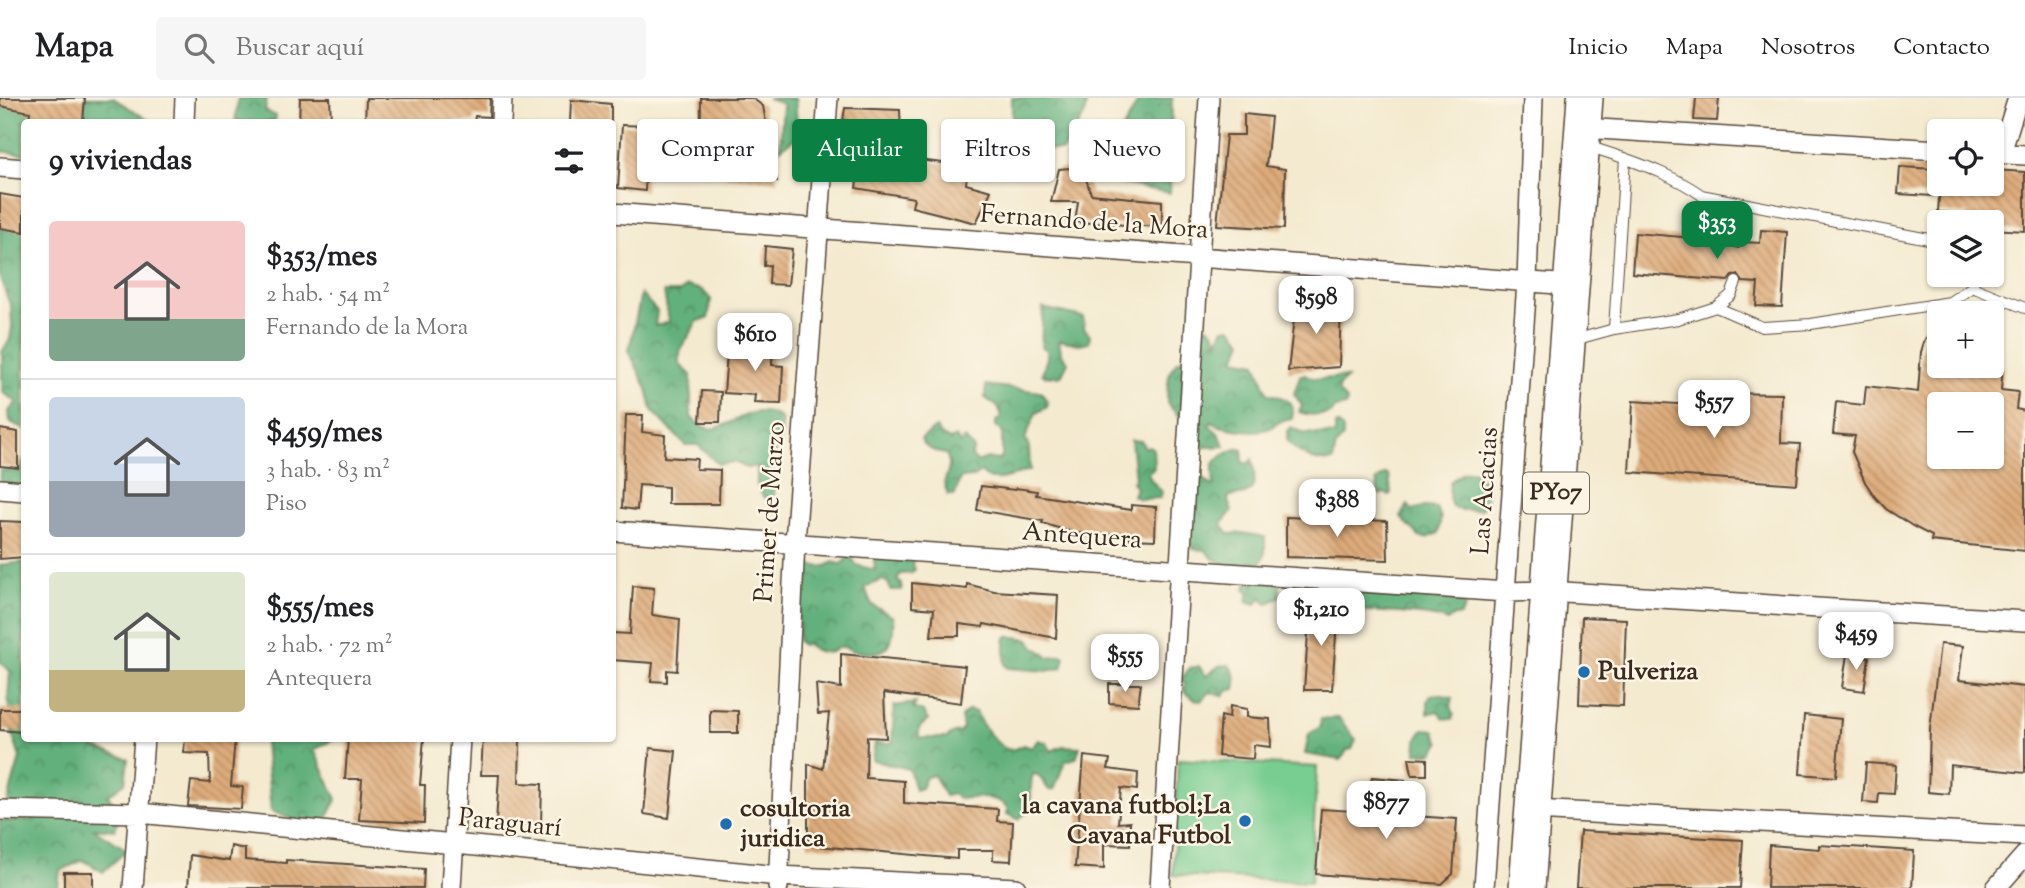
<!DOCTYPE html>
<html lang="es">
<meta charset="utf-8">
<style>
body{margin:0;font-family:"Sorts Mill Goudy",serif;background:#f6f6f6;color:#202124;height:100vh;display:flex;flex-direction:column;font-size:26px;white-space:nowrap}
*{box-sizing:border-box;margin:0}
p{font-size:23px;color:#757577}
.icon{flex:none;width:38px;height:38px;fill:none;stroke:currentColor;stroke-width:2;stroke-linecap:round;stroke-linejoin:round}
.map{position:relative;flex:1;overflow:hidden}
.sheet{position:absolute;left:21px;top:21px;width:595px;height:623px;display:flex;flex-direction:column;background:#fff;border-radius:7px;box-shadow:0 2px 5px #0004}
.sheet>*{flex:none}
.hud{position:absolute;left:637px;top:21px;width:665px;height:63px;display:flex;gap:14px}
.buttons{position:absolute;left:1927px;top:21px;display:grid;gap:14px}
.buttons a{display:grid;place-items:center;width:77px;height:77px;border-radius:7px;background:#fff;box-shadow:0 2px 5px #0004;font-size:35px}
.price{position:absolute;translate:-50% -60px;padding:0 16px;border-radius:14px;background:#fff;color:#222;font-size:23px;line-height:46px;filter:drop-shadow(0 2px 4px #0008)}
.price::after{content:'';position:absolute;left:50%;top:42px;width:21px;height:16px;margin-left:-10px;background:inherit;clip-path:polygon(0 0,100% 0,50% 100%)}
.price.selected{background:#0b8043;color:#fff}
ul{padding:0;list-style:none}
li{display:flex;align-items:center;gap:21px;height:175px;padding:0 28px}
li+li{border-top:2px solid #e0e0e0}
li span{display:grid;place-items:center;flex:none;width:196px;height:140px;border-radius:7px;color:#555}
li>.icon{margin-inline-start:auto}
span .icon{width:84px;height:84px;fill:#fffc;stroke-width:1}
li b{font-size:30px}
h2{display:flex;justify-content:space-between;align-items:center;height:84px;padding:0 28px;font-size:30px}
.tag{padding:0 24px;border-radius:7px;background:#fff;box-shadow:0 2px 5px #0004;font-size:24px;line-height:63px}
.tag.selected{background:#0b8043;color:#fff}
header{display:flex;align-items:center;gap:42px;box-sizing:border-box;height:98px;padding:0 35px;background:#fff;border-bottom:2px solid #e0e0e0}
header strong{font-size:33px}
nav{display:flex;gap:38px;margin-inline-start:auto;font-size:24px}
.search{width:490px;height:63px;background:#f6f6f6;display:flex;align-items:center;gap:18px;box-sizing:border-box;padding:0 24px;border-radius:7px;color:#757577;font-size:26px}
.map>svg:first-child{display:block}
.forest{fill:url(#forest-crowns);stroke:#4e6d4c;stroke-width:2}
.pitch{fill:#78cd91;stroke:#5a7c58;stroke-width:2}
.building{fill:url(#building-back-hatch);fill-rule:evenodd}
.lines{fill:none;stroke-linecap:round;stroke-linejoin:round}
.lane-casing{stroke:#574739;stroke-width:12}
.street-casing{stroke:#574739;stroke-width:22}
.highway-casing{stroke:#574739;stroke-width:38}
.lane{stroke:#fff;stroke-width:10}
.street{stroke:#fff;stroke-width:19}
.highway{stroke:#fff;stroke-width:35}
.poi-dot{fill:#1f6fb2;stroke:#fcf5e5;stroke-width:2.5}
.labels{text-anchor:middle;dominant-baseline:central;stroke-width:5;stroke-linejoin:round;paint-order:stroke}
.shield{fill:#fcf5e5;stroke:#75675a;stroke-width:2}
.shield-label{font-size:24px;font-weight:bold;fill:#3b2a1e}
.street-label{font-size:26px;fill:#3b2a1e;stroke:#fcf5e5}
.poi-label{font-size:26px;font-weight:bold;fill:#3b2a1e;stroke:#fcf5e5;text-anchor:start}
</style>
<header>
<strong>Mapa</strong>
<div class="search"><svg class="icon" aria-label="search" viewBox="0 0 24 24"><circle cx="10" cy="10" r="6"/><path d="M15 15l6 6"/></svg>Buscar aquí</div>
<nav><a>Inicio</a><a>Mapa</a><a>Nosotros</a><a>Contacto</a></nav>
</header>
<div class="map">
<svg width="2025" height="790" viewBox="0 0 2025 790">
<defs>
<pattern id="forest-crowns" width="20" height="18" patternUnits="userSpaceOnUse" patternTransform="scale(1.75)"><rect width="20" height="18" fill="#62b07b"/><path d="M2 6a3 3 0 1 1 6 0M12 15a3 3 0 1 1 6 0" fill="none" stroke="#528f64"/></pattern>
<pattern id="building-back-hatch" width="6" height="6" patternUnits="userSpaceOnUse" patternTransform="scale(1.75)"><rect width="6" height="6" fill="#deac7b"/><path d="M-1 5l2 2M0 0l6 6M5-1l2 2" fill="none" stroke="#b58c64"/></pattern>
</defs>
<rect width="100%" height="100%" fill="#fcf5e5"/>
<filter id="ink" filterUnits="userSpaceOnUse"><feTurbulence type="fractalNoise" baseFrequency=".0143" numOctaves="2"/><feDisplacementMap in="SourceGraphic" scale="14" xChannelSelector="R" yChannelSelector="G"/><feConvolveMatrix kernelMatrix="1 2 1 2 8 2 1 2 1" color-interpolation-filters="sRGB"/></filter>
<filter id="wash" filterUnits="userSpaceOnUse"><feTurbulence type="fractalNoise" baseFrequency=".00686" numOctaves="4" result="noise"/><feDisplacementMap in="SourceGraphic" scale="28" xChannelSelector="R" yChannelSelector="G"/><feGaussianBlur stdDeviation="1.57" result="paint"/><feColorMatrix in="noise" values="0 0 0 0 0 0 0 0 0 0 0 0 0 0 0 0 0 1.4 0 .05"/><feComposite in="paint" operator="in"/></filter>
<g filter="url(#wash)">
<rect width="100%" height="100%" fill="#f4ead0"/>
<path class="forest" d="M0,0L49,13L47,24H24V56L0,53Z
M85,0H113L152,24H82Z
M238,0H267L265,13L276,18L275,24H235Z
M767,0H795L798,38L780,51L783,6Z
M1012,0H1082L1087,2L1084,18L1062,53L1012,47Z
M1140,0H1172L1170,95L1092,80L1090,39L1123,31Z
M0,128L24,134V331L10,324L9,313L17,304L2,294V254L10,241L12,228L11,209L0,180Z
M687,188L702,192L711,201L708,221L697,223L680,254V267L691,277V319C721,354 741,296 781,320L782,335L775,357L774,402L763,399L757,386V368L747,370L734,364L718,366L698,347H685L652,312L647,291L629,253L641,196L657,213L655,228L669,224L664,194H680Z
M1043,210L1083,219L1084,230L1090,237L1089,244L1079,246L1059,242L1061,255L1068,264L1061,278H1045L1042,276L1047,260V251L1041,249Z
M1208,228L1215,235L1217,245L1224,230L1231,229L1243,243L1235,261L1256,265L1268,296C1282,299 1297,302 1292,320C1283,321 1279,324 1272,329C1259,337 1224,331 1211,324L1209,327L1218,335L1225,348L1205,349L1196,344L1202,230Z
M1184,260L1182,322L1167,305C1168,288 1165,268 1184,260Z
M1305,276C1317,286 1332,277 1347,280L1339,288V295L1347,303L1346,308L1335,310L1332,315C1322,318 1309,318 1299,314L1302,307L1294,296L1300,278Z
M986,287L1041,294L1048,305L1047,309L1036,315L1025,341L1029,349L1030,372C1015,375 993,390 981,374L973,379L960,380L955,397H948L944,385C948,374 952,367 946,356C935,354 926,351 921,341L936,330L941,337L950,342L956,339L960,346L964,340L974,351L971,358L977,364L987,360L998,362L1002,359V333L996,328V323L1001,321C1001,309 995,306 985,300Z
M1338,326L1343,332V339L1336,348L1333,363C1316,366 1296,355 1287,342V333L1291,329L1303,335L1335,337V327Z
M1131,342L1141,343L1145,350L1149,348L1153,351L1154,370L1148,374L1151,382L1162,394L1160,400L1140,401L1133,398L1136,389L1132,384L1135,380Z
M1242,350L1243,365H1249L1252,361C1254,370 1258,389 1247,395C1242,398 1234,397 1229,398L1228,403L1232,413L1221,426L1229,436L1242,435L1265,439V455L1261,465C1245,469 1215,470 1206,452L1193,451L1190,442L1194,371L1212,388L1214,387C1213,369 1209,366 1225,356C1232,352 1234,351 1242,350Z
M24,360V393L0,391V372L19,374Z
M1476,373C1486,383 1491,400 1481,411C1456,412 1446,417 1450,384L1463,374Z
M1386,376L1389,378L1391,395L1389,398L1385,395L1379,397L1376,383Z
M1408,407L1412,412L1423,409L1436,410L1441,420L1438,435L1427,440L1419,439C1415,430 1405,428 1401,418Z
M849,459L853,461L856,467L875,472L874,461L913,459L912,465L915,472L912,475L900,476L897,482L901,486L902,492H890L889,486L883,482L865,489L871,506L893,519C895,551 886,559 854,553C850,552 847,549 843,549C837,548 838,551 833,553C825,557 813,552 807,546L802,547L798,543L800,465C812,466 822,473 833,464L841,466Z
M24,464V640L77,641L78,644L128,661L125,685L107,698L121,710L115,732L92,730L127,752L103,774L83,762L60,773L58,790H0V723L36,722L6,708L20,660L11,631L8,600L10,573L0,564V467Z
M1247,481L1254,488V482L1280,485V499L1267,506L1261,499L1256,506L1247,503L1249,495L1245,492Z
M1331,491L1459,496L1465,509L1460,518H1454L1447,523C1436,515 1363,513 1345,512L1337,505L1328,503L1332,498Z
M1007,538L1029,541L1035,549L1050,559L1062,557L1065,559L1062,570L1046,573L1008,570L1005,567V543Z
M1229,567C1235,575 1238,581 1235,591L1227,593L1223,598L1209,594L1201,603L1195,602L1183,592L1185,586L1181,581L1190,570L1199,568L1206,578L1219,568Z
M1439,596L1453,600L1451,608L1454,617L1452,621L1444,620L1438,613L1428,616V603L1431,597Z
M916,605L913,610L923,614L928,622L919,630V640H946L954,635L960,634L963,630L961,619L969,612L976,614C979,624 996,647 1007,651C1013,653 1018,650 1024,647L1032,650L1038,642L1047,645L1051,653L1063,648L1080,649L1076,660L1065,663L1054,692H1049L1038,677L1033,676C1027,693 1038,710 1018,721L1007,716V709C996,697 974,699 959,701L953,696L945,698L934,677L926,679L921,690L915,692L909,671L872,662L875,645L892,646L894,608Z
M1339,620L1356,642L1352,651L1347,652L1341,662L1305,656L1309,636L1320,629L1321,621Z
M1424,631L1434,632L1440,645L1433,655H1417L1416,642Z
M268,640L334,641L314,652L337,701L320,733L271,713L265,644Z"/>
<path class="pitch" d="M1178,661L1317,669L1311,784L1173,777Z"/>
<g id="blocks">
<path class="building" d="M0,0H85L83,24L29,21L30,14L0,8Z
M300,0H330L331,24H299Z
M366,0H490L489,19L475,18L474,24H365Z
M701,0H752L763,8L777,83L700,76Z
M1696,0H1719L1717,23L1694,22Z
M571,2L611,6V24H570Z
M845,10L900,12L902,60L968,68L966,86L991,93L976,125L912,109L914,100L856,90L860,64L838,55Z
M1244,16L1271,19L1266,68L1285,71L1284,131L1217,127L1226,37H1244Z
M622,27L648,28L645,93L618,90Z
M1082,69L1091,96L1162,103V129L1075,124L1078,104H1051L1059,71Z
M1900,69L1935,71L1933,98L1898,96Z
M1993,72L2025,74V133L1992,131V124H1967V116L1938,114L1940,86H1992Z
M0,96L24,100V134L0,130Z
M1761,132L1787,134L1782,209L1756,208L1758,185L1743,184L1738,177L1732,178L1728,183L1632,175L1635,135L1730,143L1733,148L1738,150L1743,148L1745,144L1760,145Z
M765,148L792,151L788,187L769,186L770,167L764,168Z
M1296,203L1341,206L1339,269L1288,273Z
M1939,225V268H2003L2001,292L2018,294L2016,311L2025,313V453L1931,443L1932,438L1914,429L1886,411L1875,399L1865,384L1852,354L1855,338L1833,336L1836,304L1864,307L1866,288L1918,294L1921,254L1925,241ZM1939,306H1992V359H1937Z
M752,238L773,240L772,267L783,268L781,306L754,305L755,297L724,295L727,255L751,257Z
M702,293L721,294L720,324H700Z
M1722,295L1782,296L1781,345L1800,346L1797,386L1629,374L1633,303L1721,309Z
M626,317H643L642,334L665,337L664,359L697,361L696,371L720,372L719,406H668V389L639,387L637,412L622,410Z
M0,331L18,334V370L0,368Z
M981,388L1015,392L1016,390L1037,393L1036,397L1131,412V407L1156,409L1155,442L1130,441V438L1074,435L1042,425L1043,423L977,412Z
M1286,419L1387,423L1388,462L1286,459Z
M0,423L24,424V459L0,461Z
M912,485L967,491V486L994,493L1058,497L1056,540L984,526L983,529L959,526V538H931L934,511L912,509Z
M633,488L654,490L652,517L680,521L677,573L667,572V584L651,583L653,565L612,562V535L630,536Z
M1310,507L1338,510L1332,592H1304Z
M1582,519L1626,521L1623,608L1579,606Z
M1940,546L1963,548L1959,582L2025,589V675L1950,667L1949,696L1928,694L1930,631Z
M841,556L965,568L961,605L884,595L886,640L867,639L866,680L904,683V705L998,711L997,723L1013,724L1011,763L993,762V752H957V761L808,747V666L823,671L829,615L818,616L816,586L841,590Z
M1847,556L1869,559L1864,593L1842,590Z
M1109,586H1141L1138,607L1109,605Z
M1230,608L1247,611V619L1270,621L1271,649L1254,647L1253,661L1218,658L1221,618L1229,620Z
M0,611H24L22,634L0,632Z
M710,612L738,613V635H710Z
M1804,617L1841,621L1836,679L1800,676Z
M185,640H235L231,688L243,689L241,711L188,708L191,683L210,685L209,656L184,655Z
M348,640H424L420,687H425L424,725L359,722L362,681H345Z
M483,640H520L519,685L542,686L541,726L496,725L499,677H481Z
M650,650L676,653L669,720L644,716Z
M1084,658L1110,661L1108,671L1138,675L1137,692L1121,690L1118,725L1130,724V747L1104,746V771L1075,769Z
M1409,660L1427,661V677H1412Z
M1866,665L1896,667L1894,696L1879,695L1878,705L1863,704Z
M1372,679L1405,682L1400,717L1457,721L1453,776L1442,786L1316,776L1321,711L1369,714Z
M1580,733L1743,742L1740,790H1576Z
M1769,747L1819,751V747L1914,753L1912,790H1767Z
M231,748L245,751V762L286,765V762L424,771L423,790H188L190,757L229,763Z
M64,774H93V790H64Z"/>
</g>
</g>
<g filter="url(#ink)">
<use href="#blocks" fill-opacity="0" stroke="#574739" stroke-width="2"/>
<g class="lines">
<defs>
<path id="lane" d="M1587,48C1632,62 1695,82 1726,119C1731,126 1735,136 1738,143
M1701,97L1939,143
M1972,189L2025,210
M1716,209L1762,229L1811,226L1950,204L1972,189L1976,177
M1614,231L1625,60
M1574,242L1614,231L1678,221L1716,209L1731,197L1736,184"/>
<path id="street" d="M184,24L185,0
M501,24L502,0
M1583,30L1939,52
M1992,55L2025,57
M2001,55L2018,0
M0,69L24,71
M612,115L1571,187
M0,391L24,393
M612,433L1506,494L1548,493L2025,523
M0,712L139,715L779,778L1016,790
M1534,712L2025,738
M778,789L795,445L828,0
M133,790L144,640
M451,790L460,640
M1160,790L1209,0
M1484,790L1527,184L1533,0
M1996,790L2025,757"/>
<path id="highway" d="M1527,790L1585,0"/>
</defs>
<use href="#lane" class="lane-casing"/>
<use href="#street" class="street-casing"/>
<use href="#highway" class="highway-casing"/>
<use href="#lane" class="lane"/>
<use href="#street" class="street"/>
<use href="#highway" class="highway"/>
</g>
</g>
<g class="poi-dot">
<circle cx="1584" cy="574" r="7"/>
<circle cx="1245" cy="723" r="7"/>
<circle cx="726" cy="726" r="7"/>
</g>
<g class="labels">
<rect class="shield" x="1523" y="374.5" width="66" height="41" rx="5"/>
<g class="shield-label">
<text x="1556" y="395">PY07</text>
</g>
<g class="street-label">
<text transform="translate(1094 125) rotate(4)">Fernando de la Mora</text>
<text transform="translate(1486 393) rotate(-86)">Las Acacias</text>
<text transform="translate(771 414) rotate(-86)">Primer de Marzo</text>
<text transform="translate(1082 439) rotate(4)">Antequera</text>
<text transform="translate(510 726) rotate(6)">Paraguarí</text>
</g>
<g class="poi-label">
<text x="1598" y="574">Pulveriza</text>
<text x="1231" y="708" text-anchor="end">la cavana futbol;La<tspan x="1231" dy="30">Cavana Futbol</tspan></text>
<text x="740" y="711">cosultoria<tspan x="740" dy="30">juridica</tspan></text>
</g>
</g>
</svg>
<div class="buttons">
<a><svg class="icon" aria-label="locate" viewBox="0 0 24 24"><circle cx="12" cy="12" r="6"/><path d="M12 2v4M12 18v4M2 12h4M18 12h4"/></svg></a>
<a><svg class="icon" aria-label="layers" viewBox="0 0 24 24"><path d="M12 4l9 5-9 5-9-5zM3 14l9 5 9-5"/></svg></a>
<a>+</a>
<a>−</a>
</div>
<b class="price selected" style="left:1717px;top:163px">$353</b>
<b class="price" style="left:1316px;top:238px">$598</b>
<b class="price" style="left:755px;top:275px">$610</b>
<b class="price" style="left:1714px;top:342px">$557</b>
<b class="price" style="left:1337px;top:441px">$388</b>
<b class="price" style="left:1321px;top:550px">$1,210</b>
<b class="price" style="left:1856px;top:574px">$459</b>
<b class="price" style="left:1125px;top:596px">$555</b>
<b class="price" style="left:1386px;top:743px">$877</b>
<div class="hud">
<a class="tag">Comprar</a>
<a class="tag selected">Alquilar</a>
<a class="tag">Filtros</a>
<a class="tag">Nuevo</a>
</div>
<section class="sheet">
<h2>9 viviendas<svg class="icon" aria-label="filters" viewBox="0 0 24 24"><path d="M4 7h16M4 17h16"/><circle cx="9" cy="7" r="2"/><circle cx="15" cy="17" r="2"/></svg></h2>
<ul>
<li><span style="background:linear-gradient(#f6c9c9 70%,#7fa58c 0)"><svg class="icon" aria-label="home" viewBox="0 0 24 24"><path d="M3 11l9-7 9 7M6 9v11h12V9"/></svg></span><div><b>$353/mes</b><p>2 hab. · 54 m²</p><p>Fernando de la Mora</p></div></li>
<li><span style="background:linear-gradient(#c9d6e8 60%,#9aa5b1 0)"><svg class="icon" aria-label="home" viewBox="0 0 24 24"><path d="M3 11l9-7 9 7M6 9v11h12V9"/></svg></span><div><b>$459/mes</b><p>3 hab. · 83 m²</p><p>Piso</p></div></li>
<li><span style="background:linear-gradient(#dfe7d0 70%,#c2b280 0)"><svg class="icon" aria-label="home" viewBox="0 0 24 24"><path d="M3 11l9-7 9 7M6 9v11h12V9"/></svg></span><div><b>$555/mes</b><p>2 hab. · 72 m²</p><p>Antequera</p></div></li>
</ul>
</section>
</div>
